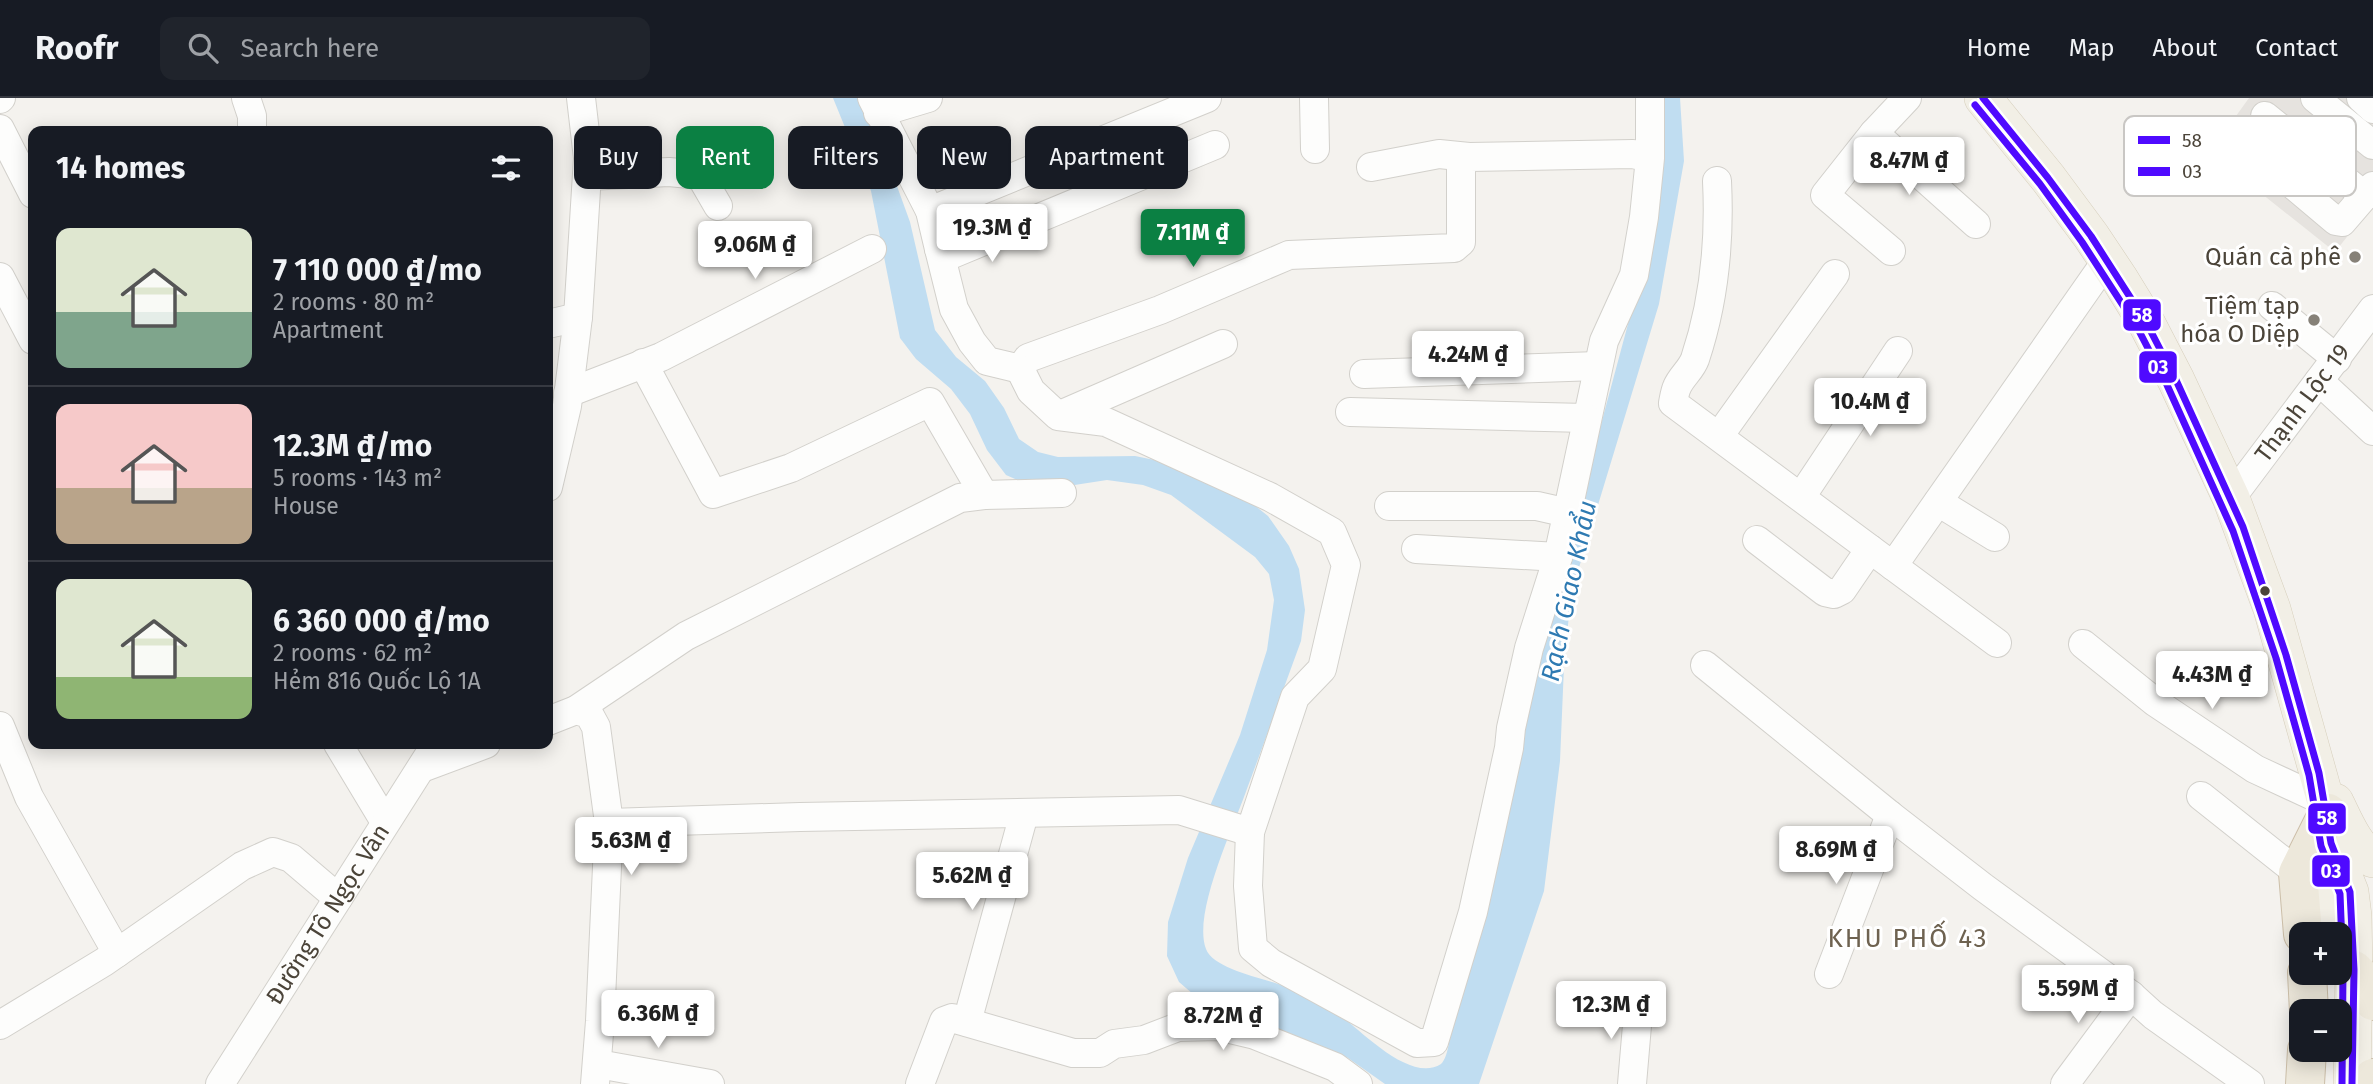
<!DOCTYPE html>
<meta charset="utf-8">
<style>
body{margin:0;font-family:"Fira Sans",sans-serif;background:#20242c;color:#f1f3f6;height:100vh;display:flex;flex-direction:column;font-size:26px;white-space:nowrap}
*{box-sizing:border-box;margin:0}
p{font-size:23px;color:#9ea1a6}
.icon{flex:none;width:38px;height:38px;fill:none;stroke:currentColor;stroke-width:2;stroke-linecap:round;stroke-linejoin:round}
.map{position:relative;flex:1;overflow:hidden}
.sheet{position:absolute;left:28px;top:28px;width:525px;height:623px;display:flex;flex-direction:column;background:#171b24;border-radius:14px;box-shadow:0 4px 18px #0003}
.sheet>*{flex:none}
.guide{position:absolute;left:574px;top:28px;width:665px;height:63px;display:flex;gap:14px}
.fabs{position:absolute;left:2289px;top:824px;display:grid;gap:14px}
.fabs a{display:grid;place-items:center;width:63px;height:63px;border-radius:14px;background:#171b24;box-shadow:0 4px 18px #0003;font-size:35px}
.price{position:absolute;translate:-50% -60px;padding:0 16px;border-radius:7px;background:#fff;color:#222;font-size:23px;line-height:46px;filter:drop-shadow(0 2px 4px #0008)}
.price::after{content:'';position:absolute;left:50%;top:42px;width:21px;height:16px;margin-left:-10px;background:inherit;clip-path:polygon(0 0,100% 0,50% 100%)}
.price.selected{background:#0b8043;color:#fff}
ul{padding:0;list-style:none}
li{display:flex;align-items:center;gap:21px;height:175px;padding:0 28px}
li+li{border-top:2px solid #363941}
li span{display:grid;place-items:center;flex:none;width:196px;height:140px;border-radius:14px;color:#555}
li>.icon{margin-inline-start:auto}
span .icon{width:84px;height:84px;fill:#fffc;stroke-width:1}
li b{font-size:30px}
h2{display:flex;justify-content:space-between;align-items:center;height:84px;padding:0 28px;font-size:30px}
.tag{padding:0 24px;border-radius:14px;background:#171b24;box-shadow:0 4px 18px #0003;font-size:24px;line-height:63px}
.tag.selected{background:#0b8043;color:#fff}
header{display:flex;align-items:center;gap:42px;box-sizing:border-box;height:98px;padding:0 35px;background:#171b24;border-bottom:2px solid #363941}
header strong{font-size:33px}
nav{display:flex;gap:38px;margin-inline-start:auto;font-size:24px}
.search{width:490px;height:63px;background:#20242c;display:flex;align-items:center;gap:18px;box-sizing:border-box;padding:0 24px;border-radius:14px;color:#9ea1a6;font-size:26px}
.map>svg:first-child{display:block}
.parking{fill:#e6e3df}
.water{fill:#c0ddf1}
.building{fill:#dedbd6;stroke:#dcd9d4;stroke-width:2}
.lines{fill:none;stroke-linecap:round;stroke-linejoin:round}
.minor-casing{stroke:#d2d0cb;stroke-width:30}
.major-casing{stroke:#d6cebb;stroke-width:38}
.highway-casing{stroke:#ccbfa9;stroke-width:40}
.minor{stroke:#fdfdfc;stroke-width:28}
.major{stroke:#f2efe6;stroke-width:37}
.highway{stroke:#ede8db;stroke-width:38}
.bus-1-casing{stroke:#fff;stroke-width:12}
.bus-2-casing{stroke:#fff;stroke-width:12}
.bus-1{stroke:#4f0aff;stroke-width:7}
.bus-2{stroke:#4f0aff;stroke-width:7}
.poi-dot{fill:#868178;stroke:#fff;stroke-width:2.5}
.bus-dot{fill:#4b4439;stroke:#fff;stroke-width:2.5}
.labels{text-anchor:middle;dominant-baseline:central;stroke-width:6;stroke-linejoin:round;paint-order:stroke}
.poi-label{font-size:24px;fill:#4b4439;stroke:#fff;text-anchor:end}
.street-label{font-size:24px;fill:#4b4439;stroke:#fff}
.water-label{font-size:26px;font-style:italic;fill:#2e7ab2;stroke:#fff}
.neighbourhood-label{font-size:26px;letter-spacing:2px;fill:#6e6250;stroke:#fff}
.key{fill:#fff;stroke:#c9c7c4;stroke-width:2}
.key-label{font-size:19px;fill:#4b4439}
.line-badge{stroke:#fff;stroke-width:2.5}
.badge-label{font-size:19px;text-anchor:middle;font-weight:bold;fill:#fff}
</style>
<header>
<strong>Roofr</strong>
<div class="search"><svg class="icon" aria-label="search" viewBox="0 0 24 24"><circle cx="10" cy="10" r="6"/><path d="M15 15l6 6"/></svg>Search here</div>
<nav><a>Home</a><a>Map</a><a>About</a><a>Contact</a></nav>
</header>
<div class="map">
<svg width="2373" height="986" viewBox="0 0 2373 986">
<rect width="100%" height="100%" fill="#f4f2ee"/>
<path class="parking" d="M2249,0H2353L2373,17V106L2335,154L2257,92L2285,56L2236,18Z"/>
<path class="water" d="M833,0H865L910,124L935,232L956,259L985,283L1004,310L1019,341L1038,354L1058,359L1135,358L1184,368L1229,387L1268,418L1289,448L1299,471L1305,512L1301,543C1283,592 1266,640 1248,688C1235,726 1192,815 1206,851C1214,873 1274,882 1295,892C1309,898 1325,907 1337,915C1360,931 1410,986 1441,966C1450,958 1451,927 1452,915L1572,434L1649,148L1653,0H1680L1684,63L1659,206L1571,496L1564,568L1560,663L1544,793L1479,986H1385L1348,960L1299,940L1246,927L1208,909L1179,884L1167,858L1168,824L1188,760L1240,637L1267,552L1274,502L1269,476L1255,459L1171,397L1143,387L1107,382L1055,390L1034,389L1006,377L987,352L970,316L951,291L916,261L900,240L871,93Z"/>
<path class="building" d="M835,54L845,77L819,89L808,66Z"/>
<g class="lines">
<defs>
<g id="minor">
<path d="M246,0L252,18V33"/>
<path d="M872,0L930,113L939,151L950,157L1215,47"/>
<path d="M1314,0L1315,51"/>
<path d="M1650,0V60L1644,119L1634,177L1604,243L1558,459L1529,550L1511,630L1509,650L1473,814L1434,944L1417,945L1271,865L1253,850L1248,788L1250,734L1295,599L1322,571L1346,467L1332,434L1270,399L1106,324L1058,318L1031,293L1020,271L1028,260L1160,212L1289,157L1454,150L1461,144V64L1469,59L1633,56L1650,60"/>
<path d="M2315,0L2373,47"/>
<path d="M2361,0L2373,11"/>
<path d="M0,1L1,0"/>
<path d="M878,15L928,0"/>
<path d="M2265,18L2365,98"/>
<path d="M0,31L33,96"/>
<path d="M1874,35L1976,126"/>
<path d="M1371,69L1439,56L1469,59"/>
<path d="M587,78L669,74L700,77L718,108"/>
<path d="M2286,81L2336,123L2342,124L2373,88"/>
<path d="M1717,83C1720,143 1714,204 1695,261C1691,272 1681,279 1677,289C1675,293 1674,300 1673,305L1997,545"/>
<path d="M930,113L1207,0"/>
<path d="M939,151L954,211L972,244L987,263L1020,271"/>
<path d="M1891,153L1825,97L1874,35L1907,0"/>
<path d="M0,179L33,242"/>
<path d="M2272,208L2337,261"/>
<path d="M548,226L578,219"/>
<path d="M643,265L713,396L791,370L930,304L984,397"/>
<path d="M1364,276L1598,268"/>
<path d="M2319,283L2373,333"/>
<path d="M568,295L661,259L872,151"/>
<path d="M1350,314L1586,320"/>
<path d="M1060,317L1223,246"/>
<path d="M1719,338L1835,176"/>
<path d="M548,389L567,308L578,219L588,60L581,0"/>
<path d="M1801,399L1898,253"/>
<path id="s1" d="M2231,400L2373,211"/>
<path d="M1938,404L1995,439"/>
<path d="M1389,408H1537L1568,415"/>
<path d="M1757,442L1825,494L1834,496L1842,492L1870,451"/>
<path d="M1416,451L1558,459"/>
<path d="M1893,468L2107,162"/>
<path d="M2083,546L2155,604L2255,671L2326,704"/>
<path d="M1705,567L1890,717L1983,789L2131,897L2153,917L2250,986"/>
<path d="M576,612L589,616L596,629L609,725L600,923L595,986"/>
<path d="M548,623L576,612L686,538L960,400L984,397L1062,395"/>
<path d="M0,628L29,699L117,855"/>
<path d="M338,646L385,724"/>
<path d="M422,670L486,646"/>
<path d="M2201,698L2298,775"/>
<path d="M609,725L800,719L1179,712L1250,734"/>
<path d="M1829,876L1890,717"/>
<path d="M967,924L1024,716"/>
<path d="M0,927L104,864L242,768L273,754L291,760L338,800"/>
<path d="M598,966L710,986"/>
<path id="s2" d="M220,986L436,646"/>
<path d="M920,986L944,923L952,920L1073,955H1100L1114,946L1144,942L1178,929L1217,928L1255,937L1335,969L1358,986"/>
<path d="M1632,986L1639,904"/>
<path d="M2065,986L2131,897"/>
</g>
<path id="major" d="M1983,0L2048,80L2091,138L2119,180L2146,224L2176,282L2231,400L2272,511L2326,704L2331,745L2325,797L2328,836
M2335,704C2345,724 2354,748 2373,761
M2335,756L2350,794L2353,818L2354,872L2352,986"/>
<path id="highway" d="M2303,836L2298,775L2328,715
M2354,872L2362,881L2373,903
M2307,875L2309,914
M2305,986L2307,952
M2373,986V980"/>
</defs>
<use href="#minor" class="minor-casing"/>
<use href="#major" class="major-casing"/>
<use href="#highway" class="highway-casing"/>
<use href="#minor" class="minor"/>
<use href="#major" class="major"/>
<use href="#highway" class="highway"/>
<defs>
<path id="bus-1" d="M1983,0L2048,80L2091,138L2146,224L2176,282L2243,429L2286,557L2319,675L2331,745L2350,794L2354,872L2352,986"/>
<path id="bus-2" d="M1975,7L2040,86L2082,144L2137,229L2167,287L2233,433L2276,560L2309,677L2321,748L2340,796L2343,872L2342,986"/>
</defs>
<use href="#bus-1" class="bus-1-casing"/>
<use href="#bus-2" class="bus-2-casing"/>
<use href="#bus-1" class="bus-1"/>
<use href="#bus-2" class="bus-2"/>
</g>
<g class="poi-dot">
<circle cx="2355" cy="159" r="7"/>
<circle cx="2314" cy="222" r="7"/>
</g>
<circle class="bus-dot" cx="2265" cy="493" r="6"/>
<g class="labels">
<g class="poi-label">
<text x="2341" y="159">Quán cà phê</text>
<text x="2300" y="208">Tiệm tạp<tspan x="2300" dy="28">hóa O Diệp</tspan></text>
</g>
<g class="street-label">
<text stroke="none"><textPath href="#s1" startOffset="119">Thạnh Lộc 19</textPath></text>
<text stroke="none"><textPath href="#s2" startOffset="201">Đường Tô Ngọc Vân</textPath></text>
</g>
<g class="water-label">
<text transform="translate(1569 493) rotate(-78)">Rạch Giao Khẩu</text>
</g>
<g class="neighbourhood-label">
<text x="1908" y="840">KHU PHỐ 43</text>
</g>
</g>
<rect x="2124" y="18" width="232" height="80" rx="10" class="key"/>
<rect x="2138" y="38" width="32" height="8" fill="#4f0aff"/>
<rect x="2138" y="69" width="32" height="9" fill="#4f0aff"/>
<g class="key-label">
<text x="2182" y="49">58</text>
<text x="2182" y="80">03</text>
</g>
<g class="line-badge">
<rect x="2122" y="200" width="40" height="34" rx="7" fill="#4f0aff"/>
<rect x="2138" y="252" width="40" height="34" rx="7" fill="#4f0aff"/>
<rect x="2307" y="704" width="40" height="33" rx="7" fill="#4f0aff"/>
<rect x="2311" y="756" width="40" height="34" rx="7" fill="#4f0aff"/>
</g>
<g class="badge-label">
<text x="2142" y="224">58</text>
<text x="2158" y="276">03</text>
<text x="2327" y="727">58</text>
<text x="2331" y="780">03</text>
</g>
</svg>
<div class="fabs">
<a>+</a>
<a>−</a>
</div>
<b class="price" style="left:1909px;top:99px">8.47M ₫</b>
<b class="price" style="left:992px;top:166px">19.3M ₫</b>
<b class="price selected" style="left:1193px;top:171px">7.11M ₫</b>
<b class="price" style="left:755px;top:183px">9.06M ₫</b>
<b class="price" style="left:1468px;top:293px">4.24M ₫</b>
<b class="price" style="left:1870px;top:340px">10.4M ₫</b>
<b class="price" style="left:2212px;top:613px">4.43M ₫</b>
<b class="price" style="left:631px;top:779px">5.63M ₫</b>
<b class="price" style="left:1836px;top:788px">8.69M ₫</b>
<b class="price" style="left:972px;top:814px">5.62M ₫</b>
<b class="price" style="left:2078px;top:927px">5.59M ₫</b>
<b class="price" style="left:1611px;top:943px">12.3M ₫</b>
<b class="price" style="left:658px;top:952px">6.36M ₫</b>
<b class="price" style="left:1223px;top:954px">8.72M ₫</b>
<div class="guide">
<a class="tag">Buy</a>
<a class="tag selected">Rent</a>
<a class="tag">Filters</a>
<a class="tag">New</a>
<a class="tag">Apartment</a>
</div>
<section class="sheet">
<h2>14 homes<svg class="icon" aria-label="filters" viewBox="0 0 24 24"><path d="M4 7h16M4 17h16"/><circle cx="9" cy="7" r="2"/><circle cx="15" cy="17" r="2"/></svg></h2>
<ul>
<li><span style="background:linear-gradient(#dfe7d0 60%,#7fa58c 0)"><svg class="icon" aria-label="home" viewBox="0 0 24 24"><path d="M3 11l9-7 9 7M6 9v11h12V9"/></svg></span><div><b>7 110 000 ₫/mo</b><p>2 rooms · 80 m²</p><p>Apartment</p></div></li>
<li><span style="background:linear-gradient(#f6c9c9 60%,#b9a48a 0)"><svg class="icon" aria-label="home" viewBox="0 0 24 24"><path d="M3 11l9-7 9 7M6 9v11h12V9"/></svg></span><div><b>12.3M ₫/mo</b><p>5 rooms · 143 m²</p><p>House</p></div></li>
<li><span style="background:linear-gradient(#dfe7d0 70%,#8fb573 0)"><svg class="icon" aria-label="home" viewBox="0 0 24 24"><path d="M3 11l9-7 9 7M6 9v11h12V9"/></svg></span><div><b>6 360 000 ₫/mo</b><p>2 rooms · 62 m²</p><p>Hẻm 816 Quốc Lộ 1A</p></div></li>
</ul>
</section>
</div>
